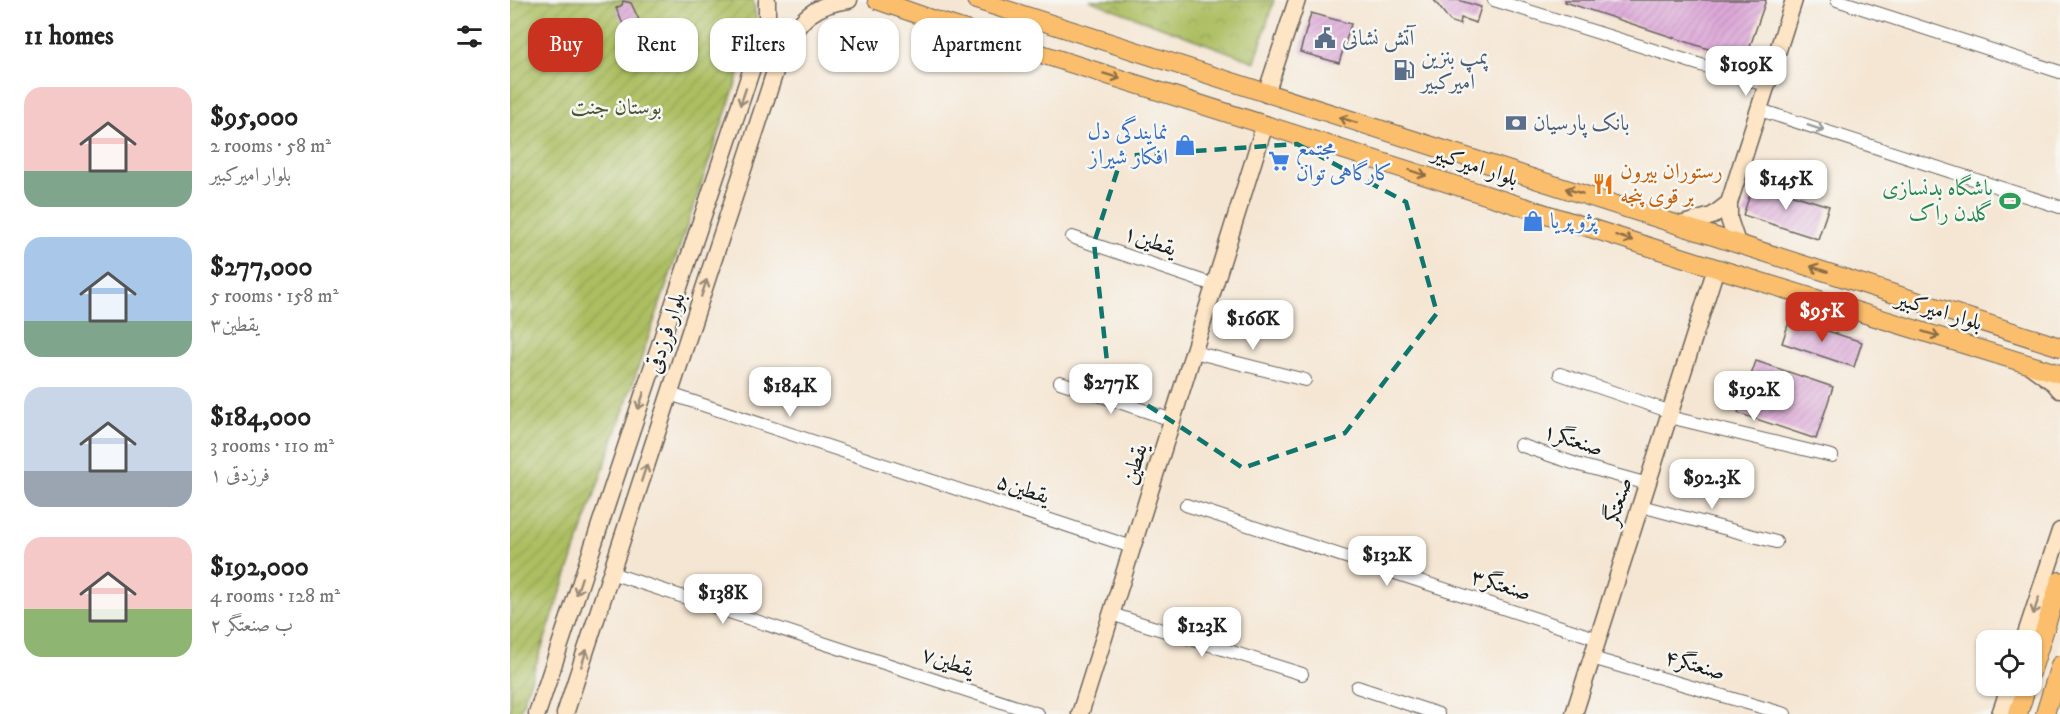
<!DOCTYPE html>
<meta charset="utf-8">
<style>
body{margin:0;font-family:"IM FELL DW Pica",Amiri,serif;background:#f6f6f6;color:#222;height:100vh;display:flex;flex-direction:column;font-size:22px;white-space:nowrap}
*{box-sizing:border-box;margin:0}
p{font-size:20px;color:#767676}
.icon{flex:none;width:33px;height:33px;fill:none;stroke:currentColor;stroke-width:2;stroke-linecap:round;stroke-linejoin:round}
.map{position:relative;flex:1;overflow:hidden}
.details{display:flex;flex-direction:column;background:#fff;width:510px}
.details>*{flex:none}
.banner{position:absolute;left:18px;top:18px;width:570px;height:54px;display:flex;gap:12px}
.controls{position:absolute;left:1466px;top:630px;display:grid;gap:12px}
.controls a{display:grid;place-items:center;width:66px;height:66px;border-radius:12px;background:#fff;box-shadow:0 2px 4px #0004;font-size:30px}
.price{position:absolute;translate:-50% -51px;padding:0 14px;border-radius:12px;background:#fff;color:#222;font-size:20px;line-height:39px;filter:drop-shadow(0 2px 3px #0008)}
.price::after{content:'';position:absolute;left:50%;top:36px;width:18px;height:14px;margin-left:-9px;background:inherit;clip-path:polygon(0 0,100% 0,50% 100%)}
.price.active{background:#c8321e;color:#fff}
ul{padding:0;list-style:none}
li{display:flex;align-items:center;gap:18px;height:150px;padding:0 24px}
li span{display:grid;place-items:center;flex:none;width:168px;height:120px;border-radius:18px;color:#555}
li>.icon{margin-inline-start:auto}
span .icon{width:72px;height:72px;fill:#fffc;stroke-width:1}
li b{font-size:26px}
h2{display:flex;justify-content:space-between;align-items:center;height:72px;padding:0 24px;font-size:26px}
.tag{padding:0 21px;border-radius:18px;background:#fff;box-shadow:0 2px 4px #0004;font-size:21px;line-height:54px}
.tag.active{background:#c8321e;color:#fff}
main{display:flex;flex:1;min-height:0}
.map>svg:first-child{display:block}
.park{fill:url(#park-crowns);stroke:#646d3e;stroke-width:1.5}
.garden{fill:url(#garden-furrows);stroke:#646d3e;stroke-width:1.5}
.building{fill:url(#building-hatch)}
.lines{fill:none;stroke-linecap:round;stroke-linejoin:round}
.street-casing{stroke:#68635c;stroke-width:14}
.secondary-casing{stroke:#68635c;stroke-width:19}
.primary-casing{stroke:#68635c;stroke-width:20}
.street{stroke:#fff;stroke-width:12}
.secondary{stroke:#fde5c5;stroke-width:16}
.primary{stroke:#fabe6d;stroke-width:18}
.oneway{stroke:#8b6d44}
.oneway2{stroke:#988b79}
.oneway3{stroke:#999}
.marked{fill:none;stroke:#0f766e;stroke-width:4.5;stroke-dasharray:12 8;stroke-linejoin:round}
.labels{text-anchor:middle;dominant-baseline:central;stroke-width:5;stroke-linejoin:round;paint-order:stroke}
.service-label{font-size:22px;fill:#4e5e75;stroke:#f6f6f2;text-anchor:start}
.park-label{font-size:22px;fill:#4e5534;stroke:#f6f6f2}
.shop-label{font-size:22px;fill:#366cbe;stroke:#f6f6f2;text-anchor:start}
.street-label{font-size:22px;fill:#1c1c1c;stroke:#f6f6f2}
.food-label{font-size:22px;fill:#c56008;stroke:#f6f6f2;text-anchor:start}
.leisure-label{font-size:22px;fill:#27864d;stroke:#f6f6f2;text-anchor:end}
</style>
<main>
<section class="details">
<h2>11 homes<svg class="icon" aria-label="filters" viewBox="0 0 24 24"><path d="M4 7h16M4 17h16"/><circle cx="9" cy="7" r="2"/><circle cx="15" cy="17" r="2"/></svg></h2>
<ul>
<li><span style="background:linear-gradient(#f6c9c9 70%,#7fa58c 0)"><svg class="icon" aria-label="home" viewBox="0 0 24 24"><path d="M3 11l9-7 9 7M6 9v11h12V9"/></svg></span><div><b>$95,000</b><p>2 rooms · 58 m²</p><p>بلوار امیرکبیر</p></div></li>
<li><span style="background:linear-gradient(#a9c7e8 70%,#7fa58c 0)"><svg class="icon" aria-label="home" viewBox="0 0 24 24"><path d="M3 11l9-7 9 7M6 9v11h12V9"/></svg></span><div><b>$277,000</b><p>5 rooms · 158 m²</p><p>یقطین۳</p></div></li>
<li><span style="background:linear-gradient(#c9d6e8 70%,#9aa5b1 0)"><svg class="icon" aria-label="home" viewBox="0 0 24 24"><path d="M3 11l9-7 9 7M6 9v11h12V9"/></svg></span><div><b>$184,000</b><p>3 rooms · 110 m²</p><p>فرزدقی ۱</p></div></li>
<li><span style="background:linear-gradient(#f6c9c9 60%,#8fb573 0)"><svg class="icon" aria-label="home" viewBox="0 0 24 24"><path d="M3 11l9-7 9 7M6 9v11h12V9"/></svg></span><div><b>$192,000</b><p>4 rooms · 128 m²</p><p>۲ ب صنعتگر</p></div></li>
</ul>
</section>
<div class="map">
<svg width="1550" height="714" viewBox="0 0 1550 714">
<defs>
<pattern id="park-crowns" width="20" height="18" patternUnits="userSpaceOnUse" patternTransform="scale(1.5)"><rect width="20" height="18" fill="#acbe61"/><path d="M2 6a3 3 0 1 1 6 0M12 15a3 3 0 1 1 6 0" fill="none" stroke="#93a354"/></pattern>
<pattern id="garden-furrows" width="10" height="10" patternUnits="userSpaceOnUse" patternTransform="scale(1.5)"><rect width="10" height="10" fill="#acbe61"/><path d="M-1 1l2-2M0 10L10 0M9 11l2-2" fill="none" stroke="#93a354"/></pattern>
<pattern id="building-hatch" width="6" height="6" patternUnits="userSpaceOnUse" patternTransform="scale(1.5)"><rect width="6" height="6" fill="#dda8d8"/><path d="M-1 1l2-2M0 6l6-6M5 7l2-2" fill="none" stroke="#bd90b9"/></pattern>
</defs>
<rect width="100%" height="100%" fill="#f6f6f2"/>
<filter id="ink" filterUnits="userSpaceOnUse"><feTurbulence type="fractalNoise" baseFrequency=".0167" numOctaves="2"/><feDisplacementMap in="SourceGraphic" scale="12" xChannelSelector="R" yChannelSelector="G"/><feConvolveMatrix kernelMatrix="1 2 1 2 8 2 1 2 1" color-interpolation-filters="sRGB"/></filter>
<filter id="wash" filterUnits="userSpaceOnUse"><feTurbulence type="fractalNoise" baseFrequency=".008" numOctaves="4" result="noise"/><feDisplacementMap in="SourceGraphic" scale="24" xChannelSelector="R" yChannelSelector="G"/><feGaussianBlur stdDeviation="1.35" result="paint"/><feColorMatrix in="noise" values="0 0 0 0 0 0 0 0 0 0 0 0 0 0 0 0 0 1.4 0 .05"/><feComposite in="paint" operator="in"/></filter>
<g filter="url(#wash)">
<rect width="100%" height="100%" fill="#f5e6d3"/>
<path class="park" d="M579,0H764L745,62Z"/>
<path class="garden" d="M0,0H243L247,22L9,714H0Z"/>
<g id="blocks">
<path class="building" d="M924,0H948L971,7L966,23L951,18L950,25L940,21Z
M1055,0H1256L1235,61L1055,2Z
M113,1L121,3L130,22L129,30L122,28L116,31L106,8L112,5Z
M801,13L841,24L829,63L790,52Z
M1244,183L1319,206L1308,239L1233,215Z
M1280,319L1352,342L1344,367L1272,343Z
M1246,361L1323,387L1306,439L1228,413Z"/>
</g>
</g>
<g filter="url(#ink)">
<use href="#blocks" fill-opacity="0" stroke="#68635c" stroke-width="1.5"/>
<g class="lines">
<defs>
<path id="street" d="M984,0L1258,86
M1327,0L1550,72
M1250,110L1550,207
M562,237L704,285
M684,352L795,380
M1050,374L1161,412
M550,382L662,420
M160,394L622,547
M1159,417L1322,456
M1010,445L1066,464L1138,484
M676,505L1088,639
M1131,506L1266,542
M101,573L528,714
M601,614L792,674
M1082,658L1275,714
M847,687L928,714"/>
<path id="secondary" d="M756,94L787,0
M1170,225L1202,216L1219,203
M1227,243L1219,219V203L1284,0
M1522,367L1544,383L1550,390
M1514,640L1550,531
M27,714L251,41L257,21V0
M55,714L273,47C291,19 304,4 339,0
M570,714L755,124
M1064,714L1206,268
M1490,714L1500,686"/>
<path id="primary" d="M367,0L418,18L1206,268L1550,374
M466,0L1550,347
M1521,673L1550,581
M1508,714L1517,686
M1535,714L1550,665"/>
</defs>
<use href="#street" class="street-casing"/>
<use href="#secondary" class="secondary-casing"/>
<use href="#primary" class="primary-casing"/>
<use href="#street" class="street"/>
<use href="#secondary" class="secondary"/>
<use href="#primary" class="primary"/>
</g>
<defs><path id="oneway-shaft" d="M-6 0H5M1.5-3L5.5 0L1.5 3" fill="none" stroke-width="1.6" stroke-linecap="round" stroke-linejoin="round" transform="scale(1.5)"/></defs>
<g class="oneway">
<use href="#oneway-shaft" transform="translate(602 76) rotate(17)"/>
<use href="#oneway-shaft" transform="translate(838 120) rotate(-162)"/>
<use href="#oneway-shaft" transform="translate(908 173) rotate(18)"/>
<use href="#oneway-shaft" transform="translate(1064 191) rotate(-163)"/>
<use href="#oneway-shaft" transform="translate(1114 238) rotate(18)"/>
<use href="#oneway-shaft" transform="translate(1309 269) rotate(-162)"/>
<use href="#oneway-shaft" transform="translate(1421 334) rotate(17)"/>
</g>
<g class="oneway2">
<use href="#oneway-shaft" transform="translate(233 97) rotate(109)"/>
<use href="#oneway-shaft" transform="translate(194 288) rotate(-72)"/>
<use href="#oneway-shaft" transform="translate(131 401) rotate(109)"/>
<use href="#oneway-shaft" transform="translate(134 473) rotate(-72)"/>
<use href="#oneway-shaft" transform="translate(69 586) rotate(108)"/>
<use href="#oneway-shaft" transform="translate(1526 606) rotate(108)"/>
<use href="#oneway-shaft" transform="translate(74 658) rotate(-72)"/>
</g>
<use class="oneway3" href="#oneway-shaft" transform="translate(1306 128) rotate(18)"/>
</g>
<path class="marked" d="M787,144L896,202L927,313L835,433L733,468L599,380L584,243L612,156Z"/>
<defs>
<symbol id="civic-bare" viewBox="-9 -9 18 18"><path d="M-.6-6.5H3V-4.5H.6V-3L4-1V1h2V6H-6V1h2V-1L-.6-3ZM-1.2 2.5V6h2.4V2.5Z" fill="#5c6f8a" stroke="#f6f6f2" stroke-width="2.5" paint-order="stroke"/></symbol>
<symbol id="fuel-bare" viewBox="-9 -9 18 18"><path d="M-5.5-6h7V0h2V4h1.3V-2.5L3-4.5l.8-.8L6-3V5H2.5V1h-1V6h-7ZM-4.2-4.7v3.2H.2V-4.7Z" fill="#5c6f8a" stroke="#f6f6f2" stroke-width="2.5" paint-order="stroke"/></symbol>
<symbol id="bank-bare" viewBox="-9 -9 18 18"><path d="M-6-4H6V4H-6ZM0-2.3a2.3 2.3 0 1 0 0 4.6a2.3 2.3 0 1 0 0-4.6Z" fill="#5c6f8a" stroke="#f6f6f2" stroke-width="2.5" paint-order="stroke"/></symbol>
<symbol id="shop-bare" viewBox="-9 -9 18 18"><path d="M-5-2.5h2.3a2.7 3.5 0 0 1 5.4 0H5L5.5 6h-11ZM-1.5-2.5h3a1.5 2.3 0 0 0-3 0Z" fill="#3f7fe0" stroke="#f6f6f2" stroke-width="2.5" paint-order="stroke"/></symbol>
<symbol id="supermarket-bare" viewBox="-9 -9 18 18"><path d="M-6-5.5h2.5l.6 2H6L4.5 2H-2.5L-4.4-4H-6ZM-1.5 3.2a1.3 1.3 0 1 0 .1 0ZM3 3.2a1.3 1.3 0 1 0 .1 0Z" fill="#3f7fe0" stroke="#f6f6f2" stroke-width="2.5" paint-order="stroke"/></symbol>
<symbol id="restaurant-bare" viewBox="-9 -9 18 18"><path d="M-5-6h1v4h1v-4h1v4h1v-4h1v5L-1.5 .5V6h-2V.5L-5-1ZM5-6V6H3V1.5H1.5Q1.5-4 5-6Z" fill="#e8710a" stroke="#f6f6f2" stroke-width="2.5" paint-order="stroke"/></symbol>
<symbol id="stadium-bare" viewBox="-9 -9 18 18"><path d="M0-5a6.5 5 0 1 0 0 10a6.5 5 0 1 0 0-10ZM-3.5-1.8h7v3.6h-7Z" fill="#2e9e5b" stroke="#f6f6f2" stroke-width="2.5" paint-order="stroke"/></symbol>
</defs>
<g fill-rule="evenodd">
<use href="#civic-bare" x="800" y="23" width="30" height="30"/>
<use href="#fuel-bare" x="879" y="55" width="30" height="30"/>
<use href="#bank-bare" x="991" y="108" width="30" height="30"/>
<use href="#shop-bare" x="660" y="130" width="30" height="30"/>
<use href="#supermarket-bare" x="754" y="146" width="30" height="30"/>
<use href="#restaurant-bare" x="1078" y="169" width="30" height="30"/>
<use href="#stadium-bare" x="1485" y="186" width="30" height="30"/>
<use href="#shop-bare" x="1008" y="206" width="30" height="30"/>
</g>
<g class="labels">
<g class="service-label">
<text x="832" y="38">آتش نشانی</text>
<text x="911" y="57">پمپ بنزین<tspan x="911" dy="25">امیرکبیر</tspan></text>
<text x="1023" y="123">بانک پارسیان</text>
</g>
<g class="park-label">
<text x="106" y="107">بوستان جنت</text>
</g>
<g class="shop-label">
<text x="658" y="132" text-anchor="end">نمایندگی دل<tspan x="658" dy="25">افکار شیراز</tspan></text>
<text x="786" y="148">مجتمع<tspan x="786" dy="25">کارگاهی توان</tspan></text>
<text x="1040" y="221">پژو پریا</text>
</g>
<g class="street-label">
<text transform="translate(965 166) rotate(18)">بلوار امیرکبیر</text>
<text transform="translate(640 241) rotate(19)">یقطین۱</text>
<text transform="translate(1429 311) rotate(17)">بلوار امیرکبیر</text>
<text transform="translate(156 333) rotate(-72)">بلوار فرزدقی</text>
<text transform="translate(1063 440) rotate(18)">صنعتگر۱</text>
<text transform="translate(625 464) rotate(-73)">یقطین</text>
<text transform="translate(513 489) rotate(18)">یقطین۵</text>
<text transform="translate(1108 501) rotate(-72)">صنعتگر</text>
<text transform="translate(991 585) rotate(17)">صنعتگر۳</text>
<text transform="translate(438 662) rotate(18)">یقطین۷</text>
<text transform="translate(1185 665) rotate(16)">صنعتگر۴</text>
</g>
<g class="food-label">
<text x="1110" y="171">رستوران بیرون<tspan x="1110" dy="25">بر قوی پنجه</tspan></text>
</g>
<g class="leisure-label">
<text x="1483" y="188">باشگاه بدنسازی<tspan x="1483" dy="25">گلدن راک</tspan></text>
</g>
</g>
</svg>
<div class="controls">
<a><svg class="icon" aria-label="locate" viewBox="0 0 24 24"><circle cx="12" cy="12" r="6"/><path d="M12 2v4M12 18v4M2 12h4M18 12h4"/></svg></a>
</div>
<b class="price" style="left:1236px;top:97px">$109K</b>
<b class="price" style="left:1276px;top:211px">$145K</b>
<b class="price active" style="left:1312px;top:343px">$95K</b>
<b class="price" style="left:743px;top:351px">$166K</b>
<b class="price" style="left:601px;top:415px">$277K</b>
<b class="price" style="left:280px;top:418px">$184K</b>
<b class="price" style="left:1244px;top:422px">$192K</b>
<b class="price" style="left:1202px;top:510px">$92.3K</b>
<b class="price" style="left:877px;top:587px">$132K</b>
<b class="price" style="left:213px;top:625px">$138K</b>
<b class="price" style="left:692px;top:658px">$123K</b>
<div class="banner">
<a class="tag active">Buy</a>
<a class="tag">Rent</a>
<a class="tag">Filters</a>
<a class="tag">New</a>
<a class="tag">Apartment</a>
</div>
</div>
</main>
